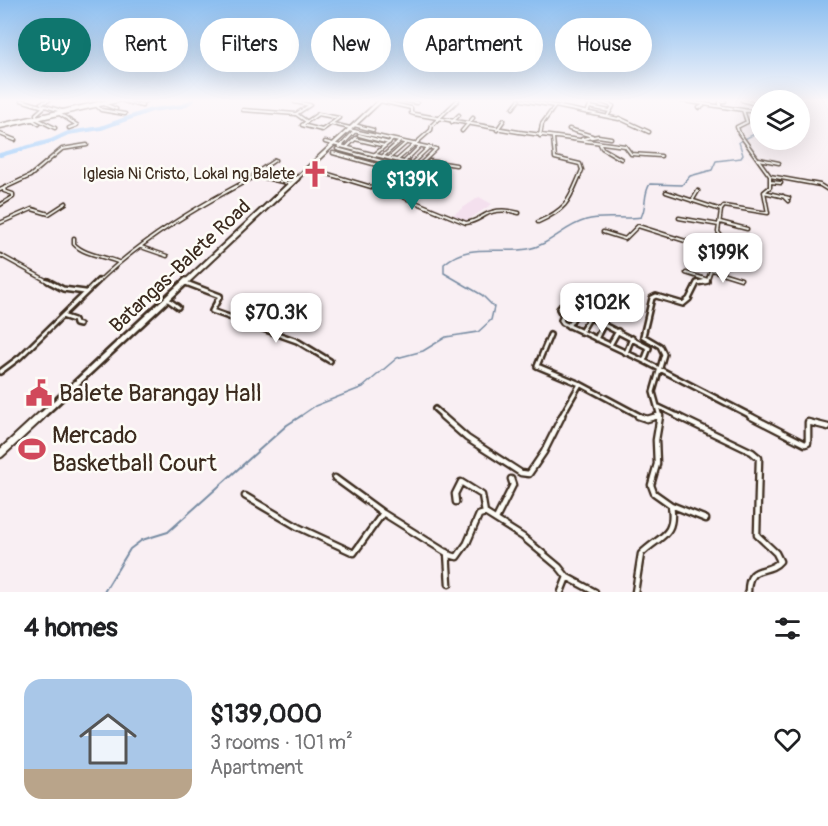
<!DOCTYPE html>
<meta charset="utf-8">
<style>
body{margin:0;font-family:Pangolin,sans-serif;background:#f2f2f2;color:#202124;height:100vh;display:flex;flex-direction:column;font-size:22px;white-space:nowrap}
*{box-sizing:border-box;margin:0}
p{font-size:20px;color:#757577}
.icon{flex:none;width:33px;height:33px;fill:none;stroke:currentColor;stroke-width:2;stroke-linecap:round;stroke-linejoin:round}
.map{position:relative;height:592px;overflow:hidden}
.drawer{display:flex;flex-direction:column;background:#fff;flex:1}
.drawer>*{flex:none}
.guide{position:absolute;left:18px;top:18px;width:792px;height:54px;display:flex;gap:12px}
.tools{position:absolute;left:750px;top:90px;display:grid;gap:12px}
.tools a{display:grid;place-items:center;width:60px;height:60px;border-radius:50%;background:#fff;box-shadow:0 6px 24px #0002;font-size:30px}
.price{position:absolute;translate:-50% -51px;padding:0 14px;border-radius:12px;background:#fff;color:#222;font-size:20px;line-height:39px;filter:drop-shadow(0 2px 3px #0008)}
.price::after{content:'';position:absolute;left:50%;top:36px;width:18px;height:14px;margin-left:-9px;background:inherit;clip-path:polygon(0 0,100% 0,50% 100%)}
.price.active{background:#0f766e;color:#fff}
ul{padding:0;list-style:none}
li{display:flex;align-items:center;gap:18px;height:150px;padding:0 24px}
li+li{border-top:2px solid #e0e0e0}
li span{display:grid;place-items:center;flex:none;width:168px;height:120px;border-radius:18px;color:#555}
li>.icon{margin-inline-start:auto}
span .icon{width:72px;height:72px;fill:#fffc;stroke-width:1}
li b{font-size:26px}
h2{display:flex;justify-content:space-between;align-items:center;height:72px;padding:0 24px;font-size:26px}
.pill{padding:0 21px;border-radius:27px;background:#fff;box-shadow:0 6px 24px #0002;font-size:21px;line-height:54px}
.pill.active{background:#0f766e;color:#fff}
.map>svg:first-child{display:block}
.built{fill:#f4e0ee}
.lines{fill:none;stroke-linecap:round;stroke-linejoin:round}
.stream-far1{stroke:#788ca3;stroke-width:1.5}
.stream{stroke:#788ca3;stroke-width:2}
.river{stroke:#a0cefb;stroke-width:4}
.minor-far2-casing{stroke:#3b2a1e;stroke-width:5}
.minor-far1-casing{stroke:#3b2a1e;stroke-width:8}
.minor-casing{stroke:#3b2a1e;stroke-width:9}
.major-far3-casing{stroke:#3b2a1e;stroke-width:6}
.major-far2-casing{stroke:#3b2a1e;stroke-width:8}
.major-far1-casing{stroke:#3b2a1e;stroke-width:10}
.major-casing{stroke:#3b2a1e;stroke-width:11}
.highway-casing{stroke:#3b2a1e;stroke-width:7}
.minor-far2{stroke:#fdfcf7;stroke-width:2}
.minor-far1{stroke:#fdfcf7;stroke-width:3}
.minor{stroke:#fdfcf7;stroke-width:4.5}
.major-far3{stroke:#fdfcf7;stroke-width:3}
.major-far2{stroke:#fdfcf7;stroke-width:4}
.major-far1{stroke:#fdfcf7;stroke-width:5}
.major{stroke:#fdfcf7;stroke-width:7}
.highway{stroke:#fdfcf7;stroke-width:4}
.labels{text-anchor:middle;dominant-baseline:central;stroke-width:5;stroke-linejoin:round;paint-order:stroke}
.far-poi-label{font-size:16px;fill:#3b2a1e;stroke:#fdfcf7;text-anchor:end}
.street-label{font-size:20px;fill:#3b2a1e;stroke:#fdfcf7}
.near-poi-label{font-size:24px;fill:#3b2a1e;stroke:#fdfcf7;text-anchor:start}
</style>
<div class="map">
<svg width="828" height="592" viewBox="0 0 828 592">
<rect width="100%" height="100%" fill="#f9eff3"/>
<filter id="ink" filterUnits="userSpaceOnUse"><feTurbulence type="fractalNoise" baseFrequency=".0167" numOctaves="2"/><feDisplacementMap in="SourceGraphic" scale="12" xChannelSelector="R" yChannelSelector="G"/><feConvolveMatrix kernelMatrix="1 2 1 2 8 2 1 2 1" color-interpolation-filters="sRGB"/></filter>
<g filter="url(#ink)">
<path class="built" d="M479,197L492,204L465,222L451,216Z"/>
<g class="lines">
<path class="stream-far1" d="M800,103L803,100
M800,112L804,117L800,120
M299,417L315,406L363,387L397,358L423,351L446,337L478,332L491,320L494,307L482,295L444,273V264C468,242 499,254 528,249C550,245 564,226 586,220C604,215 623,220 641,217C647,207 643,193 650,184L682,185L690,176L712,170L716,161L741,158L743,155L739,142L760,131"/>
<path class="stream" d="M104,592L130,549L142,540L168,532L287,425L301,416"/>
<path class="river" d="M0,155L51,141L68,133L101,128L151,110L183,106L192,100"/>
<defs>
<path id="minor-far2" d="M21,100L44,107L36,114L37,119L55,128
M120,100L142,106
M298,100L295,102L310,105L296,114L306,121
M403,100L417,103
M522,100L555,106L542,124L540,136
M596,100L613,106L608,115
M678,100L743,110L747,122L737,127L739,133L770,176V187L764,192L768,213L724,206L721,210L718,232L722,237L707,282L702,283
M742,100L752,103
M380,101L411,108V113L414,114L519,132L625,146L631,154L661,156
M41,103L49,100
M141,103L147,100
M104,104L116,109
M42,105L65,112
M96,105L101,110L125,114
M555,106L619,119
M720,106V101H725
M590,107L610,111
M513,108L519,100
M699,108L703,106L702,103
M243,110L296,114
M743,110L760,113
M58,113L77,125L69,128
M587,113L592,100
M318,114L339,118L322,130L302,125Z
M619,118L649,132
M31,119L39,124
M452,122L459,115
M333,124L350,128
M354,125L373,130
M569,129L592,136
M349,130L436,149
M497,130L504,120
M462,131L473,118
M0,134L15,140
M359,135L389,143
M355,139L385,146
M582,139L598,136L611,138
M325,142L423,167L430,161L456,165
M600,144L602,148L621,159
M340,147L355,131
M347,147L356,138
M337,149L414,170
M333,153L410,174L436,149
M374,155L392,140
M383,156L399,142
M389,158L406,143
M759,159L779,163
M275,160L253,175L291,184
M397,160L431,130L432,125L458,100
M404,162L420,146
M411,164L428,148
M308,168L398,195L466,223C474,222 478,219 485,215C495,209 508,210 519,213
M770,176L820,185L828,190
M770,182L781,183
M0,190L30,176L62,149L87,145
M666,192L721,210
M764,192L789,198
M783,196L788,201
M692,201L698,191
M0,205L13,197V194L4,191L5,187
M679,218L719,225
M538,222C569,208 569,200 582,170L580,164L555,158L553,138
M720,222L747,229
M0,223L32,209L49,214L66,203
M603,232L625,239L638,226L717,251
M74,238V244C84,255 104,256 118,262
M719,245L747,249
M141,247L167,256
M0,255L51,283
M712,270L741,279
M686,273L708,280
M97,283C142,239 200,205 256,176"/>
<path id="minor-far1" d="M48,281L63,289L85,292
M186,283L220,296L212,311L297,341L330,361
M167,299L178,307
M563,304L649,348L644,361L563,323L561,320L563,316L559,309Z
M62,316L74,320L75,324L79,325
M568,326L578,311
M581,332L590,317
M550,335L537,366L580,384L642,417
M596,339L604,323
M610,345L618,331
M626,353L632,338
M644,361L753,417
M0,372L20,357L98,281
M659,407L680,417
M435,409L444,417
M561,417L580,384
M653,417L660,415
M660,417L653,392L664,354L660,346L643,336L652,298L656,296L683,304L689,299L697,283L707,281"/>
<path id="minor" d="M442,416L467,438L521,473L529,474L544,452L562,416
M638,416L647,419L658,416
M677,416L752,452L759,458L757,535L776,553L780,561C768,576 748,562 748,592
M750,416L805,444L808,443V422L828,427
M335,478L383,513
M245,496L298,527L354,553L383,513L450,555L457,557L467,543L479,515L485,513
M456,502L455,494L461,482L482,495L485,513
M671,505L706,519
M485,513L523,537L559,567L567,577
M496,519L513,485L511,479
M447,552L449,584
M561,592L567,577L595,592
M635,592L641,554C660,535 676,537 671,505L654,493L651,485L657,464L656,440L660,416"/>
<path id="major-far3" d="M295,180L381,100"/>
<path id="major-far2" d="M185,283L297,178"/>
<path id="major-far1" d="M40,417L186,281"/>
<path id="major" d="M0,454L41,416"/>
<path id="highway" d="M0,126L117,100"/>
</defs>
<use href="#minor-far2" class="minor-far2-casing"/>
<use href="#minor-far1" class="minor-far1-casing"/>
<use href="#minor" class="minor-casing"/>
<use href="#major-far3" class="major-far3-casing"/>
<use href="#major-far2" class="major-far2-casing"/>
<use href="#major-far1" class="major-far1-casing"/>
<use href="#major" class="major-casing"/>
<use href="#highway" class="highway-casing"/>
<use href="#minor-far2" class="minor-far2"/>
<use href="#minor-far1" class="minor-far1"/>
<use href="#minor" class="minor"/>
<use href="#major-far3" class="major-far3"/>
<use href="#major-far2" class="major-far2"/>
<use href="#major-far1" class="major-far1"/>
<use href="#major" class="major"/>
<use href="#highway" class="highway"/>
</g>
</g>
<linearGradient id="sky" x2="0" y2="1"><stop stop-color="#8bbef0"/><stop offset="0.55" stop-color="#fcf8fa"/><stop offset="1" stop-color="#fcf8fa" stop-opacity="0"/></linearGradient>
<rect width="828" height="183" fill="url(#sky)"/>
<defs>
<symbol id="church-bare" viewBox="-9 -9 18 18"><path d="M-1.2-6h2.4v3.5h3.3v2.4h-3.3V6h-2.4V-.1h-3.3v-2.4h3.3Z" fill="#d1495b" stroke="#fdfcf7" stroke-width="2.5" paint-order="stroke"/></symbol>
<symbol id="civic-bare" viewBox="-9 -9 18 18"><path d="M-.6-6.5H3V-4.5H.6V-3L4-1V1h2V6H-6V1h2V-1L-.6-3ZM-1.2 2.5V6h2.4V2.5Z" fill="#d1495b" stroke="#fdfcf7" stroke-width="2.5" paint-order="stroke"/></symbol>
<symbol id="stadium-bare" viewBox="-9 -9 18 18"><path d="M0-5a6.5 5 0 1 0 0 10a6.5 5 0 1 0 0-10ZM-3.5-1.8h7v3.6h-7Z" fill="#d1495b" stroke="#fdfcf7" stroke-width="2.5" paint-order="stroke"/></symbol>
</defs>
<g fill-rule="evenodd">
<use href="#church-bare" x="296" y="155" width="38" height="38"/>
<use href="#civic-bare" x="20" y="374" width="38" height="38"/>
<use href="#stadium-bare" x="13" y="430" width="38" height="38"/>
</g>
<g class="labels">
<g class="far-poi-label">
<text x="295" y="174">Iglesia Ni Cristo, Lokal ng Balete</text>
</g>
<g class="street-label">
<text transform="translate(180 266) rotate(-43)">Batangas-Balete Road</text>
</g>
<g class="near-poi-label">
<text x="59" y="393">Balete Barangay Hall</text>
<text x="52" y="435">Mercado<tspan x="52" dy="28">Basketball Court</tspan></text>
</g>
</g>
</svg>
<div class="tools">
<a><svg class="icon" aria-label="layers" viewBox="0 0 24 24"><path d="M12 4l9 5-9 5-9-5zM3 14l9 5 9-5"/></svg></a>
</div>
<b class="price active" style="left:412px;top:211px">$139K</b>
<b class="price" style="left:723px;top:284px">$199K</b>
<b class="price" style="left:602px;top:334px">$102K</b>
<b class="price" style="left:276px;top:344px">$70.3K</b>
<div class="guide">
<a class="pill active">Buy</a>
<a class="pill">Rent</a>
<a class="pill">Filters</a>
<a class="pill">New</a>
<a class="pill">Apartment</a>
<a class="pill">House</a>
</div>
</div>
<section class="drawer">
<h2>4 homes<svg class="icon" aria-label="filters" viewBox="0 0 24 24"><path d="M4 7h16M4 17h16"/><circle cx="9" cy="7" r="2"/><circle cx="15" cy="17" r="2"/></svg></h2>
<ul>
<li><span style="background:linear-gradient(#a9c7e8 75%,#b9a48a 0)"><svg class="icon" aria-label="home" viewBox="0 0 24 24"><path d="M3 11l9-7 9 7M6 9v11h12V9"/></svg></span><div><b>$139,000</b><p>3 rooms · 101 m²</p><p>Apartment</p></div><svg class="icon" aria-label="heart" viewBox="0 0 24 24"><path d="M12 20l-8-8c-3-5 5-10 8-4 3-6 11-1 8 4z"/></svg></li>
</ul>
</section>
